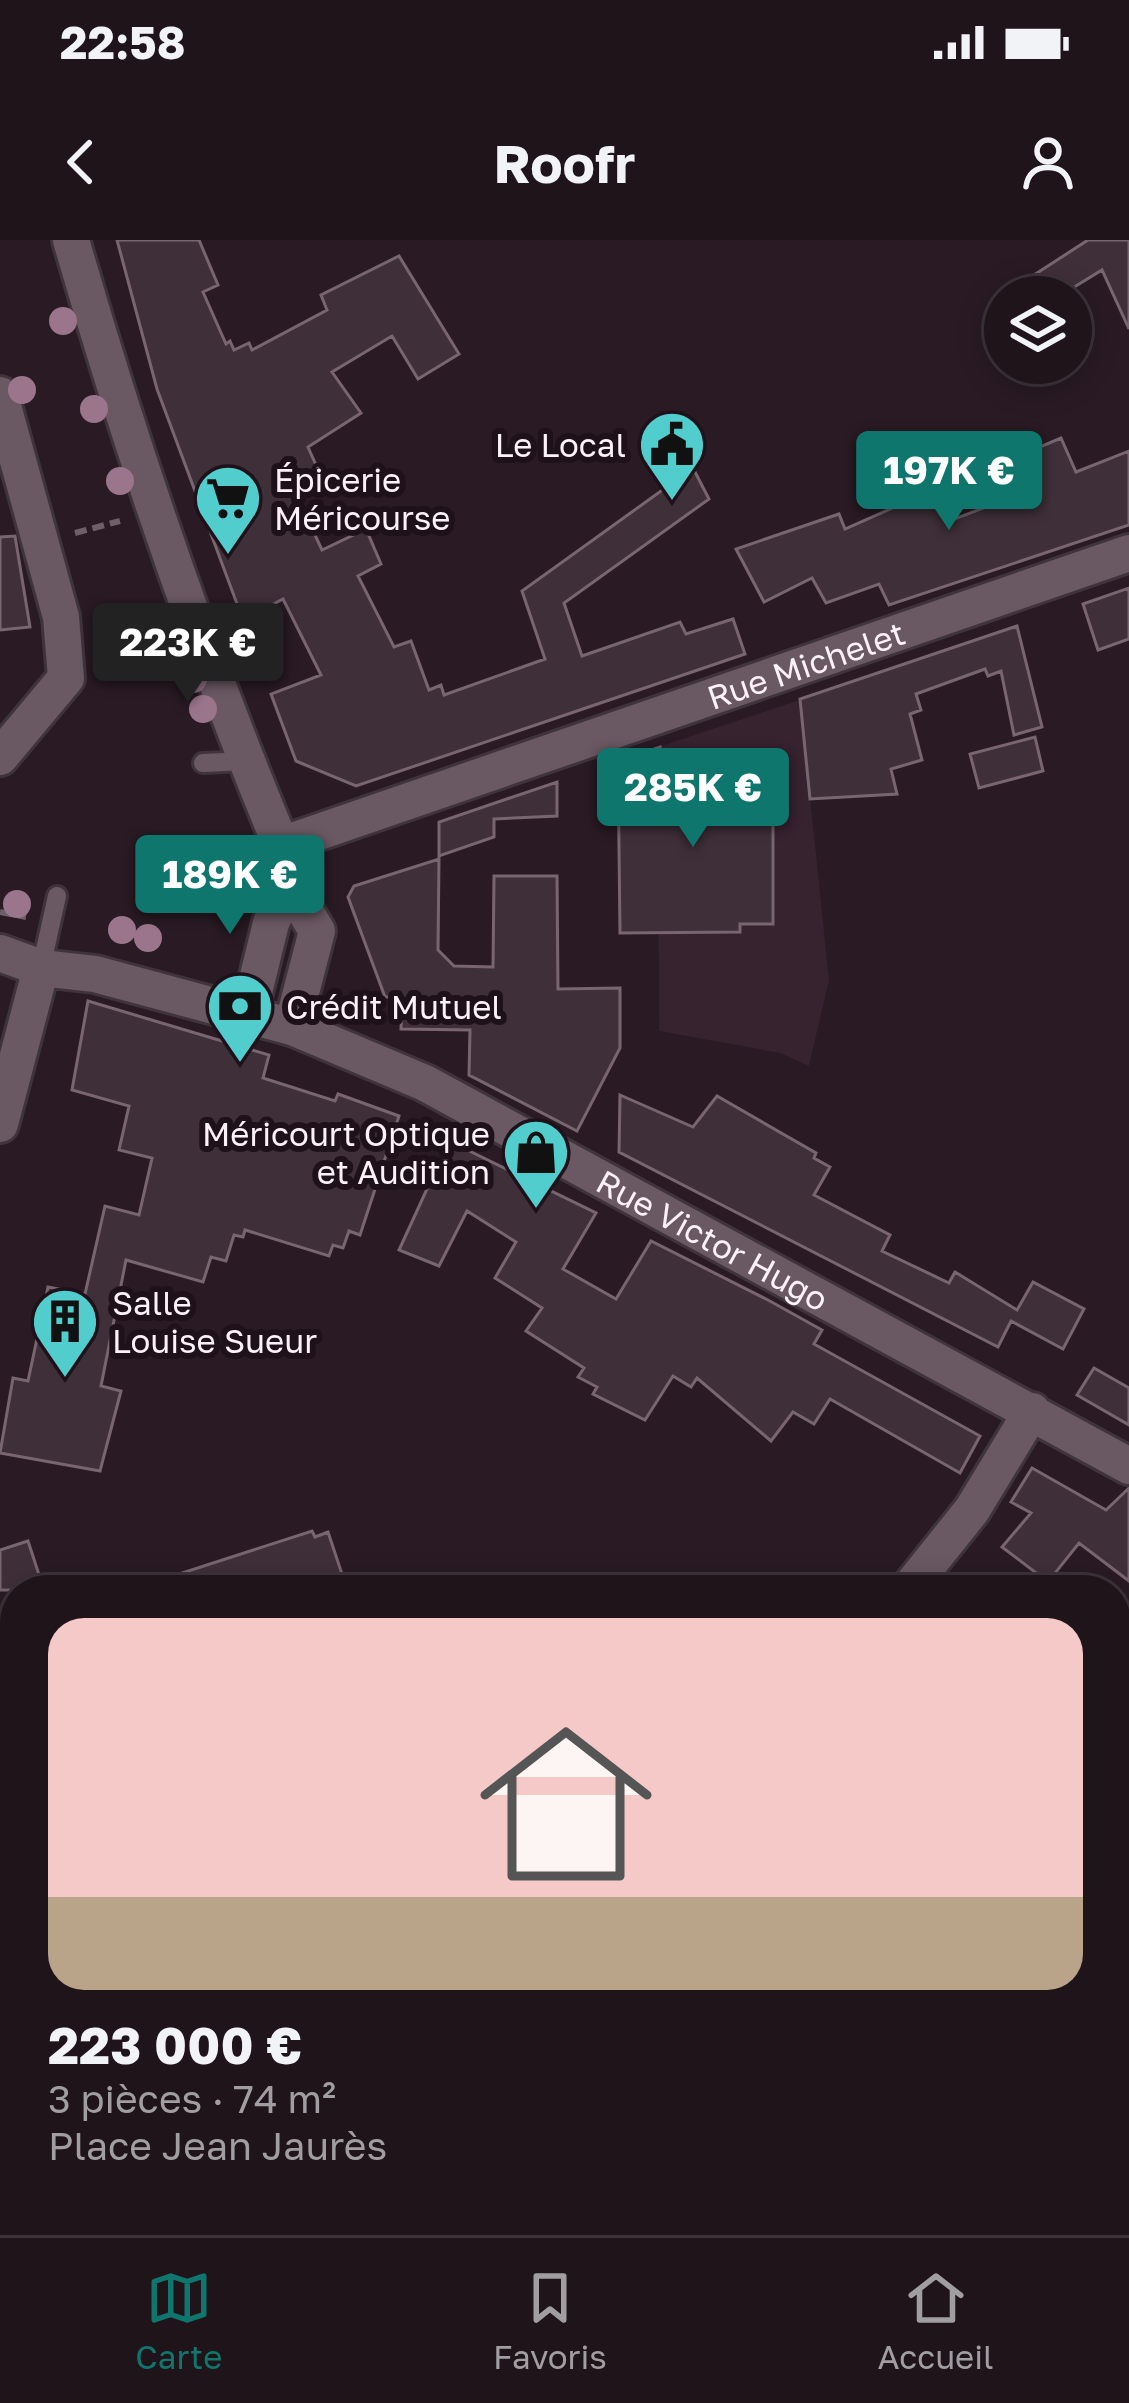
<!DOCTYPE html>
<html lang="fr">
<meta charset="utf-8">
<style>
body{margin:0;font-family:"Golos Text",sans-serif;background:#271d23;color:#f1f3f6;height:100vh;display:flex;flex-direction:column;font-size:45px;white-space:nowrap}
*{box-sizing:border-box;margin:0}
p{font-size:39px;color:#a19ea2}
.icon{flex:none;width:66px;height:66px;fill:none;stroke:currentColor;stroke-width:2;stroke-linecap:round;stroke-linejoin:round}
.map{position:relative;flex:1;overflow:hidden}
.side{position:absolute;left:0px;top:1335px;width:1131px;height:660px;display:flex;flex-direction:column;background:#1f141a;border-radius:48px 48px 0 0;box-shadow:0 6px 30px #0003,0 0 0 3px #3c3339}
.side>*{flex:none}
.fabs{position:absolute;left:984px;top:36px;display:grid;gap:24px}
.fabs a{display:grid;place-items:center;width:108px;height:108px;border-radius:50%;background:#1f141a;box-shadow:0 6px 30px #0003,0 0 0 3px #3c3339;font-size:60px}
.price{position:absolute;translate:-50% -102px;padding:0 27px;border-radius:12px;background:#0f766e;color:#fff;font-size:39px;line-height:78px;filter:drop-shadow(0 3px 6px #0008)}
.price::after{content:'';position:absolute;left:50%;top:72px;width:36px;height:27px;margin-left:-18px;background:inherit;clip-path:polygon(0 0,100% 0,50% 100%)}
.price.selected{background:#222;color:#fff}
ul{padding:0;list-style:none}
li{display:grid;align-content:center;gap:24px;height:636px;padding:0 48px}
li span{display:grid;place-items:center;height:372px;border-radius:36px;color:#555}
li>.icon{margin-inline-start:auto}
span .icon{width:216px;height:216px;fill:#fffc;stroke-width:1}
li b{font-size:51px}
.status{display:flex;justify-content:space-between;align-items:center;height:84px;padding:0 60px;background:#1f141a;direction:ltr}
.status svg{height:33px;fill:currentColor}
header{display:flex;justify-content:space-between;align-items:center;height:156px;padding:0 48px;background:#1f141a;font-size:54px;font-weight:700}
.tab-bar{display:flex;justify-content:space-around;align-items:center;height:168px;border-top:3px solid #3c3339;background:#1f141a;font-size:33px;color:#a19ea2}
.tab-bar a{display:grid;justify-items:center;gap:6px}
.tab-bar .selected{color:#0f766e}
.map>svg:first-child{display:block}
.built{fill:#37222f}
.building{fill:#3f2f38;stroke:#786570;stroke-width:3}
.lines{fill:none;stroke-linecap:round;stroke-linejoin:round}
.lane-casing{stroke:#40343b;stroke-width:24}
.street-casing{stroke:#40343b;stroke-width:42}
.path{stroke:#6e6068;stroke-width:6;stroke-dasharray:12 6;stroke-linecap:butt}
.lane{stroke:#6a5862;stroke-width:18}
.street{stroke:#6a5862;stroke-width:36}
.tree{fill:#9b758c}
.labels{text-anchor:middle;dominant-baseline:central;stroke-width:12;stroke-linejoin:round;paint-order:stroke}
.poi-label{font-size:33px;fill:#fcf1f7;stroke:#1f111a;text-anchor:start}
.street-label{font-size:33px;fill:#fcf1f7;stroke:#1f111a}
</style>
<div class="status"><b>22:58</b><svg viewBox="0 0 49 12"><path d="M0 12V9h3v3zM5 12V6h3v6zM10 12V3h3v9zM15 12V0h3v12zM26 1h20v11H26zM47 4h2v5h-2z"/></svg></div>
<header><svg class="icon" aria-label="back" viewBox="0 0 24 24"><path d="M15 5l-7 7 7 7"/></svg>Roofr<svg class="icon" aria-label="person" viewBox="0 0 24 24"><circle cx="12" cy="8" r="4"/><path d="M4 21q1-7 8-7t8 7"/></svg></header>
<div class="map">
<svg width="1129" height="1995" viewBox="0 0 1129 1995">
<rect width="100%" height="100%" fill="#291a23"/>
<path class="built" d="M800,460L829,740L809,826L780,813L659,791L658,507Z
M0,1830L15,1839V1955L0,1983Z"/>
<path class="building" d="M117,0H199L218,45L203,52L226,104L230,101L234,110L249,103L252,110L327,70L321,55L399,16L459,114L418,139L392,96L332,132L361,173L308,207L320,234L293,248L322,310L366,289L381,324L358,336L394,407L411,401L429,450L441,445L444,455L545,419L522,351L693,228L709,259L564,363L582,416L680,382L686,394L733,379L745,414L356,546L296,521L271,454L321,435L283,359L243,380L157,149Z
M1088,0H1129V89L1102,30L1058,57H1000Z
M1061,198L1076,232L1129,211V285L889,365L879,344L826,363L812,338L764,362L736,309L839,274L845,289L933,250L952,280L1007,259L1001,242L1016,237L1009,220Z
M15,296L30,387L0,390V297Z
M1129,348V399L1098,410L1083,364Z
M1017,386L1042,487L1014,495L1001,431L988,436L985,429L916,454L921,470L910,474L922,520L891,529L897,554L810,559L800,459Z
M1035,497L1043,531L979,548L970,514Z
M660,507V538L773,537V684H740V692L620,693L618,521Z
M557,542V576L494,579V597L439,616V582Z
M439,619L438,710L454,726L493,727L494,636H557L558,749L620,748V808L577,891L469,835L470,790L401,789L402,757H385L348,657L354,646Z
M88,761L269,815L263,838L335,861L338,854L399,876L360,995L349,991L343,1008L333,1005L329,1016L245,990L243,997L234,995L226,1021L211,1017L203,1042L126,1020L101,1146L121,1151L100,1231L0,1213L13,1138L28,1141L48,1047L85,1054L105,966L139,975L152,918L119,910L129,866L72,850Z
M620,855L693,887L717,856L816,913L814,918L830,927L814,955L890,995L882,1011L949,1043L955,1032L1017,1070L1033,1042L1084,1069L1063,1109L1011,1081L998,1107L619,912Z
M449,901L596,973L563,1029L616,1059L651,1001L768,1060L822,1090L814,1104L980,1196L960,1233L830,1159L814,1184L793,1172L771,1201L697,1138L691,1147L673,1136L645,1180L593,1154L597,1147L578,1137L584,1128L526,1091L542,1068L495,1038L516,1002L467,971L439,1026L399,1010Z
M1094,1128L1129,1148V1185L1077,1155Z
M1032,1228L1106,1270L1129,1248V1341L1079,1303L1048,1342L1002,1307L1031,1273L1011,1262Z
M312,1291L315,1297L328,1292L342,1334L295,1350H149L148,1344Z
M28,1301L44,1350H0V1310Z"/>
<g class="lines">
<defs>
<path id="lane" d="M203,523L246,521
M41,728L57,656
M0,1783L15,1749"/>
<g id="street">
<path d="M71,0C130,205 199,408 281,605L289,644L317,691L292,787"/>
<path d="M0,155L61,377L66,438L0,517"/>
<path id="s1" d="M281,605L1129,313"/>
<path id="s2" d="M0,713L41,728L95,734L292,787L425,843L1129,1226"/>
<path d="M248,777L271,683L289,644"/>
<path d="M0,884L41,728"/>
<path d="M908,1350L972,1270L1032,1171"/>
<path d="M0,1490L15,1485"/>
<path d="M0,1570L15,1613"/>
<path d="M1116,1944L1129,1955"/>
<path d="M566,1980L576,1995"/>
<path d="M243,1995L280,1980"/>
</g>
</defs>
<use href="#lane" class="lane-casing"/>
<use href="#street" class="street-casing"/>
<path class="path" d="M75,293L120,281
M0,672L26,677
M0,1821L15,1829
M3,1995L15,1973"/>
<use href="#lane" class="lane"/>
<use href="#street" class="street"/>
</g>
<g class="tree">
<circle cx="63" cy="81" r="14"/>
<circle cx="22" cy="150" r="14"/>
<circle cx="94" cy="169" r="14"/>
<circle cx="120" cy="241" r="14"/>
<circle cx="193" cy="439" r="14"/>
<circle cx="203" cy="469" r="14"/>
<circle cx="17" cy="664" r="14"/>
<circle cx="122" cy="690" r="14"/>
<circle cx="148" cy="698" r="14"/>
</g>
<defs>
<symbol id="civic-pin" viewBox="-11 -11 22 30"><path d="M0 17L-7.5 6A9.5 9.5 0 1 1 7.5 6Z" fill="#52cdce" stroke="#1f111a"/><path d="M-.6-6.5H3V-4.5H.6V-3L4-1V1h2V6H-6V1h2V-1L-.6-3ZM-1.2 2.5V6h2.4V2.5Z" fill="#111"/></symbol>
<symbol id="supermarket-pin" viewBox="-11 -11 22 30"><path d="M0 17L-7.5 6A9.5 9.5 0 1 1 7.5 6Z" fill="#52cdce" stroke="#1f111a"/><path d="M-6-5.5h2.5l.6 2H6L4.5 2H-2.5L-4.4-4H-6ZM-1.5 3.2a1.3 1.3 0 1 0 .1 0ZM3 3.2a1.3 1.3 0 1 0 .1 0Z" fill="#111"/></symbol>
<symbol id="bank-pin" viewBox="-11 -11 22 30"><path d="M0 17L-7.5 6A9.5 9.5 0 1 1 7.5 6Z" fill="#52cdce" stroke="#1f111a"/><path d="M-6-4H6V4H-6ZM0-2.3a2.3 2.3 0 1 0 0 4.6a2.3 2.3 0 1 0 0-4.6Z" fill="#111"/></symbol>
<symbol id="shop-pin" viewBox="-11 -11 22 30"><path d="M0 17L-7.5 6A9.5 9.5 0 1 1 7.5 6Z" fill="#52cdce" stroke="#1f111a"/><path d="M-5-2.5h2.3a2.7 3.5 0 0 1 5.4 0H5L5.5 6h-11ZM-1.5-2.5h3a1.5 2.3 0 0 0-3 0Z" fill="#111"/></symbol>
<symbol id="building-pin" viewBox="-11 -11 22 30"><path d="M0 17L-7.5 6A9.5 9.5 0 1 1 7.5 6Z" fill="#52cdce" stroke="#1f111a"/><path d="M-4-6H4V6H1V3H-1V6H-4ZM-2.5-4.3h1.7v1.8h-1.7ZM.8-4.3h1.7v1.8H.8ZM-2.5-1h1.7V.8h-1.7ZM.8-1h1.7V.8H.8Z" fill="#111"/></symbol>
</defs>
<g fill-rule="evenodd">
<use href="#civic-pin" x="634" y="166" width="76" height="104"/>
<use href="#supermarket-pin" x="190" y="220" width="76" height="104"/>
<use href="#bank-pin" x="202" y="728" width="76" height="104"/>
<use href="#shop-pin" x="498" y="874" width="76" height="104"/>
<use href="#building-pin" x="27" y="1043" width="76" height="104"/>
</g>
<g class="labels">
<g class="poi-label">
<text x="626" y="204" text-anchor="end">Le Local</text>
<text x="274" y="239">Épicerie<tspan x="274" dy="38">Méricourse</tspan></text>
<text x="286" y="766">Crédit Mutuel</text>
<text x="490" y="893" text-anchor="end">Méricourt Optique<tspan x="490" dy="38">et Audition</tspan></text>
<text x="112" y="1062">Salle<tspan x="112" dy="38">Louise Sueur</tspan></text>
</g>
<g class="street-label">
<text stroke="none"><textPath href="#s1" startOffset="555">Rue Michelet</textPath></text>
<text stroke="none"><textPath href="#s2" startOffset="774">Rue Victor Hugo</textPath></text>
</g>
</g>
</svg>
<div class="fabs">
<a><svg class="icon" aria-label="layers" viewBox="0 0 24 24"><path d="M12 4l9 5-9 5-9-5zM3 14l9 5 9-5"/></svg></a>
</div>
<b class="price" style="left:949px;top:293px">197K €</b>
<b class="price selected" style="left:188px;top:465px">223K €</b>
<b class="price" style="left:693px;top:610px">285K €</b>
<b class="price" style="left:230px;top:697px">189K €</b>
<section class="side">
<ul>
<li><span style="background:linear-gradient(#f6c9c9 75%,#b9a48a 0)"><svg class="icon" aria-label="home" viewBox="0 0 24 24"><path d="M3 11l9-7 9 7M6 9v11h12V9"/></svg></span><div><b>223 000 €</b><p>3 pièces · 74 m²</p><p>Place Jean Jaurès</p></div></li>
</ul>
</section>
</div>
<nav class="tab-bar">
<a class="selected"><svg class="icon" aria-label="map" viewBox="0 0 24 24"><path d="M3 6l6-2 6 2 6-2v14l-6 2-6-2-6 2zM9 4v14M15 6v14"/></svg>Carte</a>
<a><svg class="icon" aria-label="saved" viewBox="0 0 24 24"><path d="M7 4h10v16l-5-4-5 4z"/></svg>Favoris</a>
<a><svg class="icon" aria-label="home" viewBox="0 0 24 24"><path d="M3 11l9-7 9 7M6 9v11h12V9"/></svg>Accueil</a>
</nav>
